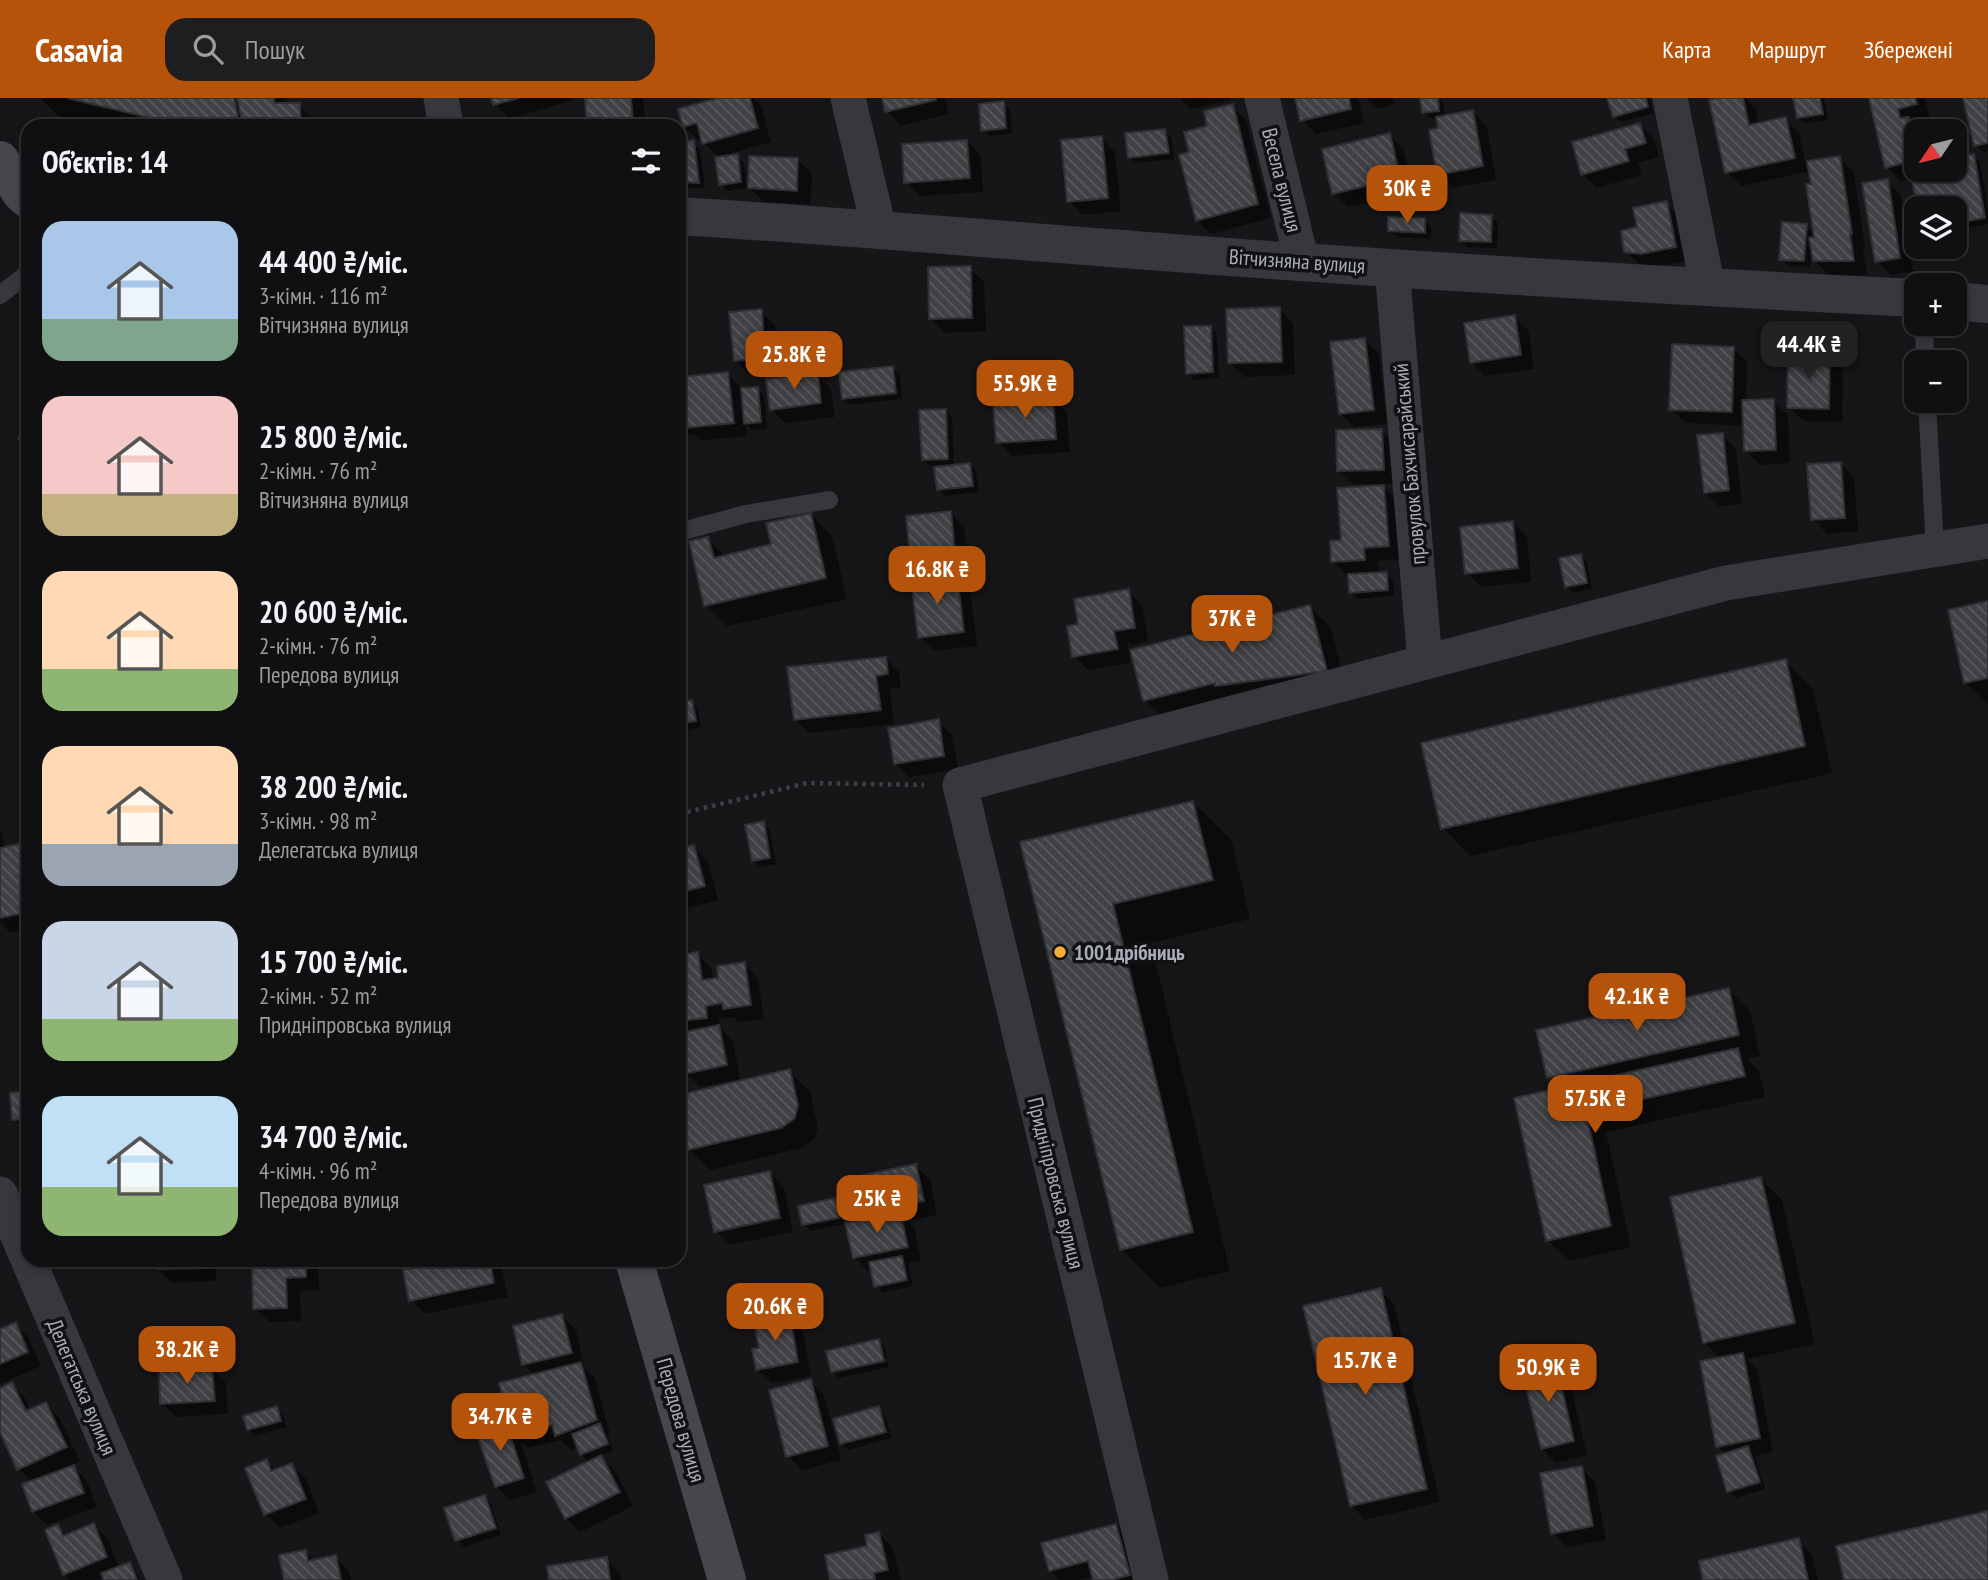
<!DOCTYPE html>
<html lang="uk">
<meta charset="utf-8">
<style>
body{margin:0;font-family:"PT Sans Narrow",sans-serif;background:#1e1e20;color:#f1f3f6;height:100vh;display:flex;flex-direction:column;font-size:26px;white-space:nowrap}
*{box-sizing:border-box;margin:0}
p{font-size:23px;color:#9c9d9f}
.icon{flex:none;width:38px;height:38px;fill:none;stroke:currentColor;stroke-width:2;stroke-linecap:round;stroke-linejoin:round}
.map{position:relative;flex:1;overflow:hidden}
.panel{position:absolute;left:21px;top:21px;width:665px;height:1148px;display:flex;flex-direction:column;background:#101012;border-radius:21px;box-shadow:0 4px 10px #0003,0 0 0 2px #303032}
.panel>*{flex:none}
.needle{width:46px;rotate:235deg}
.tools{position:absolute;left:1904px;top:21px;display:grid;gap:14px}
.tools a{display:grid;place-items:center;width:63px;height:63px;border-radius:14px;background:#101012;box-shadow:0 4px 10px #0003,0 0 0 2px #303032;font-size:35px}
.price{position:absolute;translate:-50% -60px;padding:0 16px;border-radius:14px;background:#b45309;color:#fff;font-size:23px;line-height:46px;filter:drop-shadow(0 2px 4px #0008)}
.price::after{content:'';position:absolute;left:50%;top:42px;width:21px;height:16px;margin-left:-10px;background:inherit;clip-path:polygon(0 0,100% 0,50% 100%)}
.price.current{background:#222;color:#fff}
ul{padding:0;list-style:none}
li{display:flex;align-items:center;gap:21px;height:175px;padding:0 21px}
li span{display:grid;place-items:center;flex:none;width:196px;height:140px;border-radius:21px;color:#555}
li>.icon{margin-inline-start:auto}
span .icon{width:84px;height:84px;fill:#fffc;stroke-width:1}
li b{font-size:30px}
h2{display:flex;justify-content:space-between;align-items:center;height:84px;padding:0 21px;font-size:30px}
header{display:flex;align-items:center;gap:42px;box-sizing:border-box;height:98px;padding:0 35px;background:#b45309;color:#fff}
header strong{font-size:33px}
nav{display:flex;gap:38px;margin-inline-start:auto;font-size:24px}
.search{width:490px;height:63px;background:#1e1e20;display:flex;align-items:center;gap:18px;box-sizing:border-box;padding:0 24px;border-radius:21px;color:#9c9d9f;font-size:26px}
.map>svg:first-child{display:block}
.shadow{fill:#0007}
.building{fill:url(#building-back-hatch);stroke:#303034;stroke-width:2}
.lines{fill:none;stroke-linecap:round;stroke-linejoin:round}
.path{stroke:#3d3f44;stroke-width:4.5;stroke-dasharray:3.5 5;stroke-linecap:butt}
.service{stroke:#37383d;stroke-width:18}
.minor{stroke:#37383d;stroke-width:35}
.tertiary{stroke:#37383d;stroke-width:38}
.secondary{stroke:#45474d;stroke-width:38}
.poi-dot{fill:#f2b134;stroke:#111113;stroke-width:2.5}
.labels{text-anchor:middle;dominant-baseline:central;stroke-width:7;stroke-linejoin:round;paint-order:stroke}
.street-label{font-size:21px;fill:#a8adb8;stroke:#111113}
.poi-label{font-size:21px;font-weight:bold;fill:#a8adb8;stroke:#111113;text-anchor:start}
</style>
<header>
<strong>Casavia</strong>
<div class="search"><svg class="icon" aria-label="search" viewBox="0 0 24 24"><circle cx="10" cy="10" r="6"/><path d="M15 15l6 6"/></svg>Пошук</div>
<nav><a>Карта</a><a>Маршрут</a><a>Збережені</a></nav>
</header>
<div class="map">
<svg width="1988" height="1482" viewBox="0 0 1988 1482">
<defs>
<pattern id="building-back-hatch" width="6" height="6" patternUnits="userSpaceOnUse" patternTransform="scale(1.75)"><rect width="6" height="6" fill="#404145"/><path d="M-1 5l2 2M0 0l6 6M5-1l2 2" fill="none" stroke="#595a5e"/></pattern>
</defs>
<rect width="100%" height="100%" fill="#161618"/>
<path class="shadow" d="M40,0H284L287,7H299L314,21V28H100L58,18Z
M493,0H572L573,2L509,21L495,6Z
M587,0H643L646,28H589Z
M724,0H753L761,8L771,44L722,58V60L737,58L744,65L747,90L727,93L721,86L719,60L704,45L703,41L698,42L684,28Z
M884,0H945L949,16L901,28L887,13Z
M1180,0H1230L1231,2L1191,11Z
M1297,0H1358L1364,25L1316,36L1302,22Z
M1367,0H1393L1394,6L1378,11Z
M1422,0H1439L1443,4L1445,19L1473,14L1487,28L1496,82L1452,90L1438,76L1440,32L1438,20L1431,21L1424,14Z
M1609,0H1649L1654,15L1621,24L1614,18Z
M1724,0H1745L1756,10L1759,27L1785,21L1799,35L1807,72L1839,60L1854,74L1865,149L1863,150L1867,177H1829L1815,163L1811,152L1810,169L1788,168L1781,161L1806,128L1815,137L1810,73L1741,88L1727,74Z
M1795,0H1824L1828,22L1805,26L1798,20Z
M1871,0H1925L1930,20L1912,24L1921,33H1916V72H1955V61L1973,57L1980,64L1988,111V126L1958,132L1955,128V110H1949L1948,104L1924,109L1917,102L1913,80L1901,83L1886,69Z
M1965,0H1988V53L1983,54L1976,47Z
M1003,5L1010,12L1012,36L989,38L983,32Z
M1232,8L1246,22L1271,120L1211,136L1197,122L1191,56L1209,29Z
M1640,27L1654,41L1659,59L1638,65L1642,77L1597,90L1583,76Z
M1165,33L1171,39L1174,61L1136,65L1129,59Z
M1389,37L1404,51L1413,94L1348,109L1334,95Z
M1101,40L1115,54L1121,113L1083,117L1069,103Z
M967,43L981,58L983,94L920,98L906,84Z
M693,44L700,51L705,90H679V46Z
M798,62L812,76L810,106L764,104L749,90Z
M1887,83L1901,97L1913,173L1891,177L1876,163Z
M1666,105L1680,119L1689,162L1656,169L1640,167L1626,153Z
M1492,119L1498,125L1497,150L1467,149L1460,142Z
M1424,122L1431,129V141L1397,139L1390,133Z
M970,170L984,184L986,233L945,235L931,221Z
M1279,211L1293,225L1295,277L1244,279L1230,265Z
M761,213L775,227L779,274L749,276L735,262Z
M1514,219L1529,233L1534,271L1485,278L1471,264Z
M1211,229L1217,236L1219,280L1194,282L1187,275Z
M806,236L812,242L814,262L792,264L785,257Z
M1365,242L1379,256L1387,326L1354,329L1340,315Z
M1733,250L1747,264L1746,304L1773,303L1788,317L1790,365L1760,367L1746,353L1745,328L1685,325L1671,311Z
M1829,258L1843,272L1842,324L1803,323L1789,309Z
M893,270L900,277L902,301L850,307L843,300Z
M728,276L742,290L758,291L764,298L767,331L752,332L746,326L747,338L700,343L693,336L679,338V298Z
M817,276L831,291L835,319L785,325L771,311Z
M1053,301L1067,315L1070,354L1012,358L998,344Z
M945,312L952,319L954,368L969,366L976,373L979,394L945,398L939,391L936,368H930L923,362Z
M1382,333L1396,347L1397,385L1381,386L1398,403L1402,461L1378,463L1379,476H1386L1393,482L1394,498L1358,501L1351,494L1350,477H1347L1333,463L1377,386H1353L1339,372Z
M1722,337L1736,351L1742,406L1719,408L1705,394Z
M1840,365L1854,379L1858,433L1827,436L1813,421Z
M950,415L964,429L969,468L926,473L912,458Z
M811,416L832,438L847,501L727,528L706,507L708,441L726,459L773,447Z
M1512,425L1527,439L1531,484L1481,489L1467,475Z
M1581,458L1587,464L1592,491L1573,495L1567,488Z
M956,478L970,492L977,548L934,553L920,539Z
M1128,493L1142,507L1148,543L1130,547V544H1127L1131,565L1088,572L1074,558L1080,528Z
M1988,505V606H1987L1966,585L1950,513Z
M1310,509L1331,530L1347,593L1166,623L1145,602Z
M885,560L899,574L901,590L890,591L894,626L809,635L795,621Z
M1785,563L1813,591L1832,675L1470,758L1443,730Z
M691,604L698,610L701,629L679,633V606Z
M938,623L952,637L958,671L909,679L895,665Z
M1193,704L1232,743L1250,821L1151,845L1230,1173L1160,1190L1121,1151L1023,745Z
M763,725L770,732L776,766L760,769L753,762Z
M0,729L5,751L23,747L28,752V831L10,835L0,824Z
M693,749L708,763L718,802L679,812V753Z
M697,856L711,870L713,882L720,881L744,866L758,880L764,921L738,924L734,919L719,921L720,930L733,943L740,981L700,989L686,975L679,941V858Z
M1728,891L1750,913L1760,958L1747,961L1759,973L1765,999L1606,1034L1631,1149L1569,1163L1547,1142L1560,991L1548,979Z
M789,973L810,994L818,1029L815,1041L802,1050L710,1072L689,1051L679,1021V999Z
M28,995V1027L21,1028L14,1022Z
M916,1068L930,1082L937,1117L907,1123L914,1129L921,1162L908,1165L913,1188L883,1195L876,1188L873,1172L868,1173L854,1159L869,1121L863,1115Z
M770,1075L784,1089L793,1134L730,1147L716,1133Z
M1761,1081L1782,1102L1815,1246L1747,1261L1757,1271L1773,1354L1755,1358L1765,1391L1736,1400L1729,1393L1718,1359L1727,1357L1718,1348L1721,1261L1705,1245Z
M834,1102L841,1109L844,1126L811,1133L804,1126Z
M158,1162H216V1183L173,1185L158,1171Z
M254,1162H318L319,1192L300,1193L301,1223L269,1224L255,1210Z
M428,1162H500L508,1199L425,1216L411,1202L429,1168Z
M1380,1192L1394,1206L1440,1404L1365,1422L1351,1407Z
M562,1218L576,1232L585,1271L595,1280L610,1336L607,1337L613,1353L599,1358L615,1373L633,1408L580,1434L566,1420L590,1365L581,1356L578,1348L571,1352L561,1342L528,1350L521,1344L537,1394L510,1402L496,1388L505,1323L512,1331L535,1278L524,1266Z
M789,1219L803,1234L811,1278L772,1285L757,1271L761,1251Z
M15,1226L29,1240L41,1268L0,1286V1233Z
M878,1243L885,1249L887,1260L835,1272V1275L888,1264L889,1269L839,1280L833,1274L828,1254Z
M1554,1263L1568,1277L1587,1357L1556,1365L1542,1351Z
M212,1271L226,1285L228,1316L176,1319L162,1305Z
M810,1283L824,1297L841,1362L802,1372L788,1358Z
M11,1286L25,1300L31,1313L46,1306L60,1320L80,1364L72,1367L87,1383L97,1409L47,1427L33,1413L32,1384L19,1371L0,1330V1292Z
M276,1310L283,1317L287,1329L255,1338L249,1332L245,1319Z
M879,1310L885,1317L892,1340L848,1352L841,1345Z
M266,1363L276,1373L292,1367L306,1381L319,1415L280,1430L265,1416Z
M1581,1370L1595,1384L1606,1442L1567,1449L1553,1435Z
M484,1399L491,1406L501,1437L464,1449L457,1442Z
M94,1427L108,1442L119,1470L129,1466L136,1473L140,1482H106L105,1480L99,1482H70L64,1476L58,1428L67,1438Z
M1116,1428L1130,1443L1140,1482H1095L1094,1478L1079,1482H1060L1050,1472Z
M879,1435L893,1450L901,1482H832L869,1449Z
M1798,1442L1812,1456L1818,1482H1705Z
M305,1454L314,1463L335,1459L349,1473L351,1482H286Z
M606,1461L620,1475L621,1482H551Z"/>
<path class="building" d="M67,0H234L240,28H184Z
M237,0H274V5H300L301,28H243Z
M491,0H519L493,7Z
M585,0H631L633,28H587Z
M718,0H750L758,30L702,46L697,25L683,29L678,11Z
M882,0H936V2L885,14Z
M1295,0H1349L1351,11L1300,23Z
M1420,0H1438L1439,13L1422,15Z
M1607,0H1646L1648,9L1613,19Z
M1717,0H1743L1749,27L1786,19L1795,60L1725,75L1709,2Z
M1793,0H1820L1823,16L1797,20Z
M1869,0H1915L1917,6L1898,11L1900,20L1909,19L1916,52V62L1885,70Z
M1963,0H1988V45L1974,48Z
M1004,3L1006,30L981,33L979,6Z
M1233,6L1258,106L1196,123L1179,57L1189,54L1184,34L1207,28L1204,13Z
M1473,12L1483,68L1437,77L1429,32L1438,30L1436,19Z
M1640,25L1646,45L1625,51L1629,63L1581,77L1572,44Z
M1165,31L1169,55L1128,60L1125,35Z
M1390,35L1400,80L1332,96L1322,51Z
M1102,38L1108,100L1067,104L1061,42Z
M694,42L699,85L679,84V44Z
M967,42L970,80L904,85L902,46Z
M738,56L741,84L719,87L715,59Z
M1974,56L1985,120L1955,125V110H1947L1945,98L1916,103L1909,67L1916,65V72H1955V59Z
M749,58L798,60L797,93L748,90Z
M1840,58L1852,136H1850L1854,163H1813L1809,140L1814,139L1806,86H1811L1807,63Z
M1888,81L1900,160L1875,164L1862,85Z
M1667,103L1676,149L1641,156L1624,154L1621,133L1637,129L1633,110Z
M1460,115L1492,117L1491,144L1459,143Z
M1388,119L1425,120V135L1388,133Z
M1782,124L1807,126L1804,163L1779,162Z
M971,168L972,220L929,221L928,169Z
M1280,209L1282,264L1228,265L1226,211Z
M762,211L765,260L734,263L729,214Z
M1515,217L1521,257L1470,265L1464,225Z
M1184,228H1211L1213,274L1186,276Z
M806,234L808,256L783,258L781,236Z
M1365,240L1374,312L1339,316L1330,244Z
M1672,246L1734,249L1732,314L1669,312Z
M1788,255L1830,256L1829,311L1787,310Z
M893,268L896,295L842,301L839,274Z
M728,274L734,325L684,330L683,322H679V279Z
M818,275L821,305L770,312L766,281Z
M758,289L761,324L744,326L741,290Z
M1053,299L1056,341L996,345L993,304Z
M1774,301L1776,352L1744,353L1742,302Z
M946,311L948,361L922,362L919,312Z
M1382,331L1384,372L1337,373L1336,332Z
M28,334V356L18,340Z
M1723,335L1729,392L1704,395L1697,337Z
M1841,364L1845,420L1811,422L1807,366Z
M970,365L973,388L937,392L934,369Z
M1384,387L1389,448L1364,450L1365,462L1331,464L1330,443L1341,442L1337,390Z
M951,413L955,454L910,459L906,418Z
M811,415L826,480L704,508L689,443L708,439L714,460L771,446L766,425Z
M1513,423L1518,470L1465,476L1460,429Z
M1581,456L1587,485L1565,489L1559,460Z
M1387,474L1388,492L1349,495L1348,476Z
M957,476L964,534L918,540L911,482Z
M1129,491L1135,530L1114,533L1118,551L1072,559L1067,528L1078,526L1074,501Z
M1988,503V580L1964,585L1948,512Z
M1310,507L1327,573L1215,588V585L1143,603L1130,552Z
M886,559L888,576L876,578L881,612L794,622L787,569Z
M1786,561L1805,648L1441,731L1421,645Z
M692,602L696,623L679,626V604Z
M939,621L944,658L894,666L888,630Z
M1193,703L1213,782L1113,806L1193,1134L1120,1152L1020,744Z
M764,723L770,760L752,763L745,727Z
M24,745L28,765V814L0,820V750Z
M694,747L705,788L679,795V751Z
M698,854L702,882L718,880L717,868L745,864L751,907L723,911L722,905L706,908L707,920L679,923V857Z
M1729,890L1739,937L1547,980L1536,932Z
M719,927L727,967L684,976L679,950V935Z
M1738,950L1745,978L1586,1014L1611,1128L1546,1143L1514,1000Z
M790,971L798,1007L795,1020L781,1030L687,1052L679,1026V997Z
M28,993V1021L12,1022L10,995Z
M916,1066L924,1103L861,1116L854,1079Z
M770,1073L780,1120L714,1134L704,1087Z
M1761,1079L1795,1225L1703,1245L1670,1099Z
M835,1100L839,1120L802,1127L798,1108Z
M900,1113L908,1149L853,1160L845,1125Z
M902,1158L907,1182L874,1189L869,1164Z
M156,1162H203V1170L157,1171Z
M252,1162H306V1179L286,1180L287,1210L253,1211Z
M426,1162H490L494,1185L409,1203L403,1172L427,1167Z
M1381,1190L1427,1391L1350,1408L1303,1208Z
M562,1216L572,1255L522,1267L513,1228Z
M790,1218L798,1264L756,1272L752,1251L759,1250L754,1224Z
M16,1224L28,1254L0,1266V1231Z
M879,1241L884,1263L831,1274L826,1253Z
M1743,1255L1760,1340L1716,1349L1700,1263Z
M1555,1261L1574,1343L1541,1351L1521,1269Z
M581,1264L597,1322L555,1338L552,1327L512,1337L499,1285Z
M212,1269L215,1303L160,1306L159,1272Z
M811,1281L828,1348L786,1359L769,1292Z
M12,1284L26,1313L46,1304L67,1349L17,1372L0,1334V1290Z
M277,1308L281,1323L247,1332L243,1318Z
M879,1308L886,1334L840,1346L833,1321Z
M505,1321L524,1380L495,1389L475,1331Z
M600,1325L608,1346L580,1357L572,1336Z
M1748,1348L1760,1384L1727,1394L1716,1358Z
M601,1357L620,1394L565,1421L546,1384Z
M267,1361L271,1373L292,1365L306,1401L264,1417L245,1370Z
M74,1367L84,1395L32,1414L22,1386Z
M1582,1368L1593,1428L1551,1436L1540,1375Z
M485,1397L496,1430L455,1443L444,1410Z
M1988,1413V1482H1844L1836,1448Z
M94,1425L107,1459L63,1477L45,1432L58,1426L63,1438Z
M1116,1426L1130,1477L1112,1482H1093L1088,1463L1049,1473L1041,1445Z
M879,1434L888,1472L874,1475L875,1482H830L825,1457L867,1448L865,1437Z
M1799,1440L1808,1482H1703L1699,1463Z
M306,1452L308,1463L336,1457L341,1482H284L279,1457Z
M607,1459L610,1482H549L547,1468Z
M130,1464L137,1482H104L101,1475Z"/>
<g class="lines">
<path class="path" d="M679,716L807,685L924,687"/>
<path class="service" d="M0,197L28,175
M1924,226L1925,264
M1927,303L1935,452
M679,434L746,416L829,402"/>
<path class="minor" d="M441,0L446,28
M848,0L879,131
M1262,0L1302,164
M1670,0L1708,190
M1392,169L1425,564
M0,1096L165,1482
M1151,1482L960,687L1726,485L1988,443"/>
<path class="tertiary" d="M679,118C886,131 1093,150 1300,164C1506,178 1711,190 1916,200
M1955,203L1988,206"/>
<path class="secondary" d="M0,62L21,95L28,101
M634,1162L727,1482"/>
</g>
<circle class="poi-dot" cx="1060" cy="854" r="7"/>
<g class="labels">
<g class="street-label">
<text transform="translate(1282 82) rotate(76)">Весела вулиця</text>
<text transform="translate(1297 163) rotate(4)">Вітчизняна вулиця</text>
<text transform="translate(1409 366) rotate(-95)">провулок Бахчисарайський</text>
<text transform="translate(1056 1085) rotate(76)">Придніпровська вулиця</text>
<text transform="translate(82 1289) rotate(67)">Делегатська вулиця</text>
<text transform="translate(681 1322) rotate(74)">Передова вулиця</text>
</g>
<g class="poi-label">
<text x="1074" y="854">1001дрібниць</text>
</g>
</g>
</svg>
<div class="tools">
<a><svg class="needle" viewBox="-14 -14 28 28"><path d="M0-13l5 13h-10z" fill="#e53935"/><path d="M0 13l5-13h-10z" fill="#9c9d9f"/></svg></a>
<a><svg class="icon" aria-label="layers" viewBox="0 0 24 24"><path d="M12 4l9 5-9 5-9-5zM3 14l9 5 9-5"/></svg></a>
<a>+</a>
<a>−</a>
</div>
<b class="price" style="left:1407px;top:127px">30K ₴</b>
<b class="price current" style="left:1809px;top:283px">44.4K ₴</b>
<b class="price" style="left:794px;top:293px">25.8K ₴</b>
<b class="price" style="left:1025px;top:322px">55.9K ₴</b>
<b class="price" style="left:937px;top:508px">16.8K ₴</b>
<b class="price" style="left:1232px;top:557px">37K ₴</b>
<b class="price" style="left:1637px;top:935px">42.1K ₴</b>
<b class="price" style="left:1595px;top:1037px">57.5K ₴</b>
<b class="price" style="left:877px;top:1137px">25K ₴</b>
<b class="price" style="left:775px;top:1245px">20.6K ₴</b>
<b class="price" style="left:187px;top:1288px">38.2K ₴</b>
<b class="price" style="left:1365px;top:1299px">15.7K ₴</b>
<b class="price" style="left:1548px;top:1306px">50.9K ₴</b>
<b class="price" style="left:500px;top:1355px">34.7K ₴</b>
<section class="panel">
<h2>Об’єктів: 14<svg class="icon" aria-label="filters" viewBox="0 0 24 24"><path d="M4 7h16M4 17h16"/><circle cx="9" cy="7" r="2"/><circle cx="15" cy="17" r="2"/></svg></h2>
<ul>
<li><span style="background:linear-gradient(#a9c7e8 70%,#7fa58c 0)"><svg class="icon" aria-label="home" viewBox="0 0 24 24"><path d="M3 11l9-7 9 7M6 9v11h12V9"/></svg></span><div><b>44 400 ₴/міс.</b><p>3-кімн. · 116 m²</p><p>Вітчизняна вулиця</p></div></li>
<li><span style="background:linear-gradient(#f6c9c9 70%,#c2b280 0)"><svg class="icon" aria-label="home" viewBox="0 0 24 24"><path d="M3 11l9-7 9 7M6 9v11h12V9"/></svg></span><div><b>25 800 ₴/міс.</b><p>2-кімн. · 76 m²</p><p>Вітчизняна вулиця</p></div></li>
<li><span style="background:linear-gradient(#ffd9b3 70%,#8fb573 0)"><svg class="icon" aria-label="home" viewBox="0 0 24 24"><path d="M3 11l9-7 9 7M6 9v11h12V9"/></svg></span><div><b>20 600 ₴/міс.</b><p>2-кімн. · 76 m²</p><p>Передова вулиця</p></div></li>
<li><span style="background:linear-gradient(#ffd9b3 70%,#9aa5b1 0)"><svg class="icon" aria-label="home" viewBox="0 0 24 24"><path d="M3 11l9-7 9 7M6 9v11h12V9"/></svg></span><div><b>38 200 ₴/міс.</b><p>3-кімн. · 98 m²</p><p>Делегатська вулиця</p></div></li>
<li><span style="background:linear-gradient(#c9d6e8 70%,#8fb573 0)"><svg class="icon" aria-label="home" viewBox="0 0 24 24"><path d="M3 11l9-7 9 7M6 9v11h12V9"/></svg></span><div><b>15 700 ₴/міс.</b><p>2-кімн. · 52 m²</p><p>Придніпровська вулиця</p></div></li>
<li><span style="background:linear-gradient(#bfe0f5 65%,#8fb573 0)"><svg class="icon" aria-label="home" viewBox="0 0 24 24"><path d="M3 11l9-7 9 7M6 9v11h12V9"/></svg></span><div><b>34 700 ₴/міс.</b><p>4-кімн. · 96 m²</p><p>Передова вулиця</p></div></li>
</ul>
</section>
</div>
